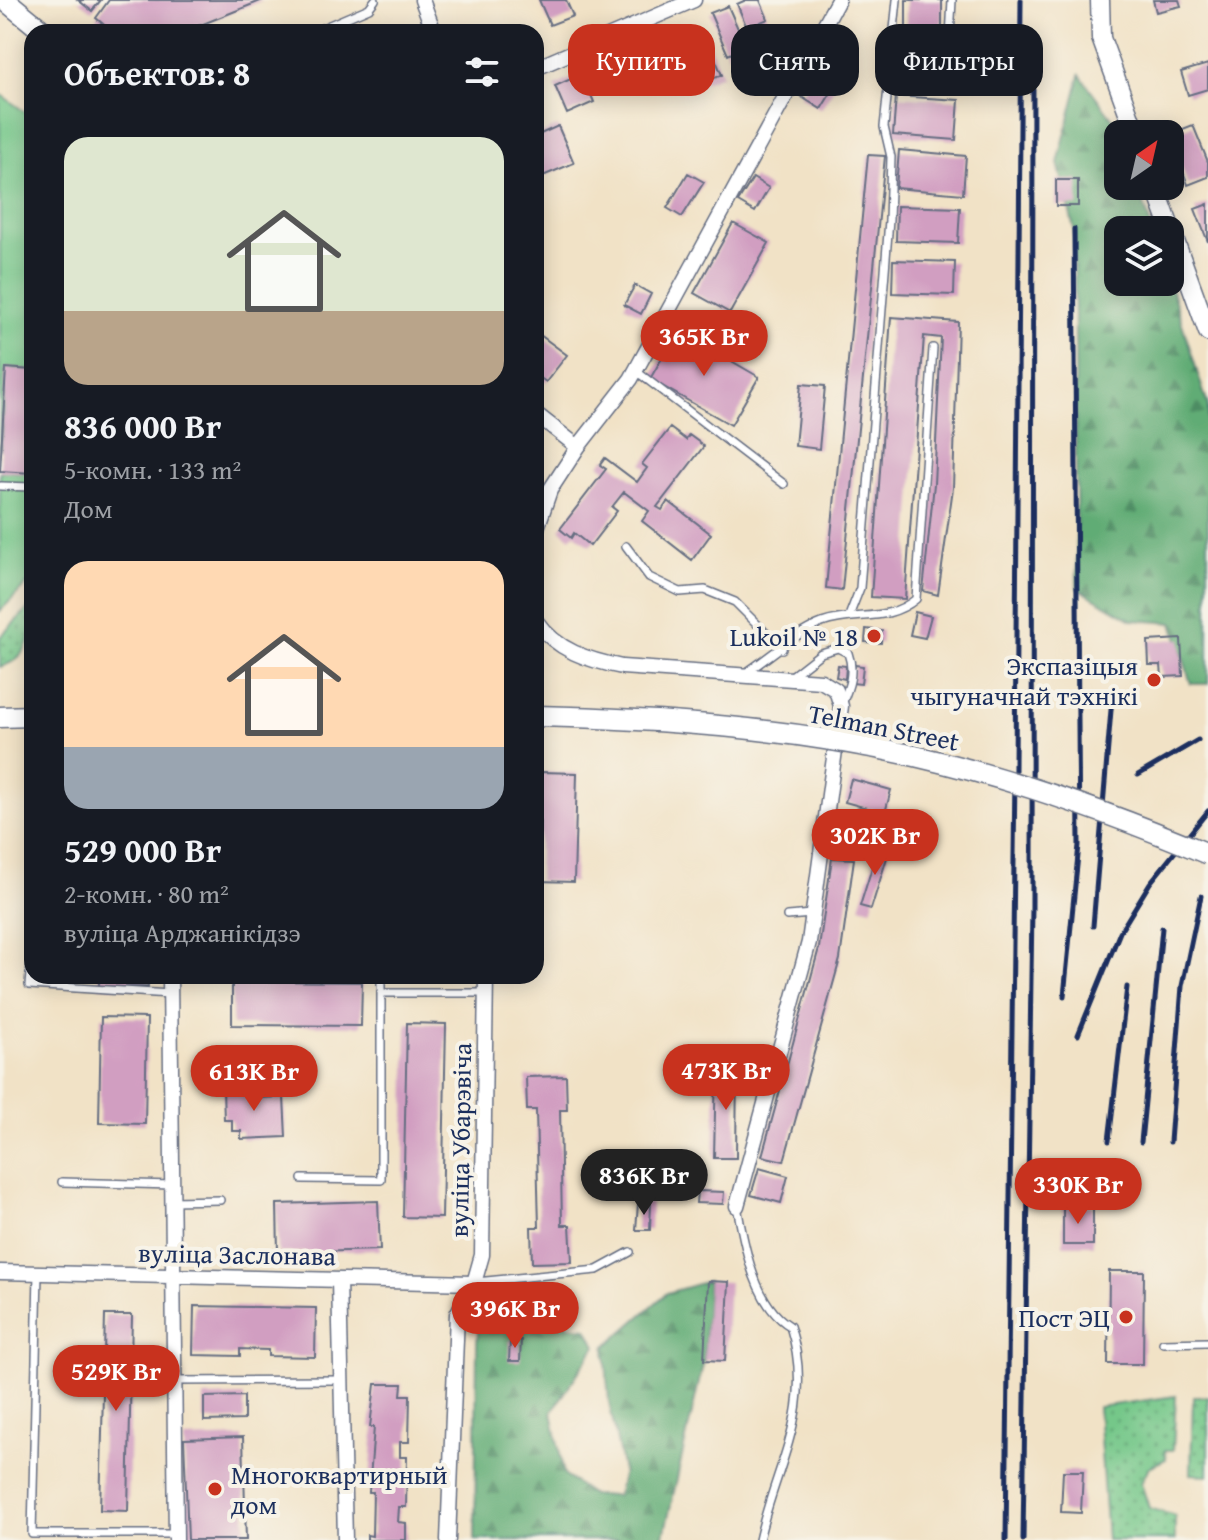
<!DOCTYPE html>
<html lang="ru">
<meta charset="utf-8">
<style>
body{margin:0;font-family:"Gentium Book Plus",serif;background:#242831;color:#f1f3f6;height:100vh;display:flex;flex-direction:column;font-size:30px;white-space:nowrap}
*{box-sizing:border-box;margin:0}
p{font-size:26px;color:#9ea1a6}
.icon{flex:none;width:44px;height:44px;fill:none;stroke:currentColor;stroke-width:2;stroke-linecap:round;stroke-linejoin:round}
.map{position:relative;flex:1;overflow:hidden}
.details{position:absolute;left:24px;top:24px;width:520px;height:960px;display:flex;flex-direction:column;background:#171b24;border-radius:24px;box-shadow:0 4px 20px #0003}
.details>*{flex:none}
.banner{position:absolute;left:568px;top:24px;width:520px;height:72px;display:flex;gap:16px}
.needle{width:52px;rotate:34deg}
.controls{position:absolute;left:1104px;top:120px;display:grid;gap:16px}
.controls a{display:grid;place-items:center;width:80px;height:80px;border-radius:16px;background:#171b24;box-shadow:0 4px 20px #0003;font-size:40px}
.price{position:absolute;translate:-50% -68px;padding:0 18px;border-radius:28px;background:#c8321e;color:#fff;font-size:26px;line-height:52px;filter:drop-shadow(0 2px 4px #0008)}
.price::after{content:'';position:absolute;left:50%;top:48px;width:24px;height:18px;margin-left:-12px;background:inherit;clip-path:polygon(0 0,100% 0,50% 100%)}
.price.current{background:#222;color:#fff}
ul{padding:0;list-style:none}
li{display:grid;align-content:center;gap:16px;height:424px;padding:0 40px}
li span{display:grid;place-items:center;height:248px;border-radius:24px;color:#555}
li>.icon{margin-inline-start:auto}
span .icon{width:144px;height:144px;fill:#fffc;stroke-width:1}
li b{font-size:34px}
h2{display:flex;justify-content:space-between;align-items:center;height:96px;padding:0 40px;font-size:34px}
.tag{padding:0 28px;border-radius:24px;background:#171b24;box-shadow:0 4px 20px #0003;font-size:28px;line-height:72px}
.tag.current{background:#c8321e;color:#fff}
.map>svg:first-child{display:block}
.grass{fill:url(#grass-dots);stroke:#487b74;stroke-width:2}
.forest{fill:url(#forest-firs);stroke:#3e6e6a;stroke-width:2}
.garden{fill:#75c789;stroke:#487b74;stroke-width:2}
.building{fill:#d19ec1}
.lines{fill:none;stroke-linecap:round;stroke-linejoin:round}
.service-casing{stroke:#666e82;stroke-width:10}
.minor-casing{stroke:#666e82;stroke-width:17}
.tertiary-casing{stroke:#666e82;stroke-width:21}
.secondary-casing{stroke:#666e82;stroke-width:23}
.service{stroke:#fff;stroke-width:7}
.minor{stroke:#fff;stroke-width:14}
.tertiary{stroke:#fff;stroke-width:18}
.secondary{stroke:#fff;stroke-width:20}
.rail{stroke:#1b2f5e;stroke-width:5}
.secondary-bridge-casing{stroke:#666e82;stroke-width:23;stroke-linecap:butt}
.secondary-bridge{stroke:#fff;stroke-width:20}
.poi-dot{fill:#c8321e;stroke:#f7f3e8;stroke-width:3}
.labels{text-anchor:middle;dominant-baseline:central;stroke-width:8;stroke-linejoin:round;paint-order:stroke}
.poi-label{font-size:26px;fill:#1b2f5e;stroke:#f7f3e8;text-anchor:end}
.street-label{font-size:26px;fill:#1b2f5e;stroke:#f7f3e8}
</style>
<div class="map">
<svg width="1208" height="1540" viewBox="0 0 1208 1540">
<defs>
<pattern id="grass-dots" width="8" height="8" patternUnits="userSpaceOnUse" patternTransform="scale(2)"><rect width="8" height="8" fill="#75c789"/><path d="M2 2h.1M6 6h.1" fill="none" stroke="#5fa273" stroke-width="1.8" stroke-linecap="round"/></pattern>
<pattern id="forest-firs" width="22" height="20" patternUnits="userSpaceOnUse" patternTransform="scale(2)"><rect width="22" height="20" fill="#60ac75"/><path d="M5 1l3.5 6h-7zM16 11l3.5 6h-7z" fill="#4e8c63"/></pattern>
</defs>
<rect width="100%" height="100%" fill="#f7f3e8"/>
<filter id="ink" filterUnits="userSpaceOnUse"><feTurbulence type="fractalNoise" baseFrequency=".0125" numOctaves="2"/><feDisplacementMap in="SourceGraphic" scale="16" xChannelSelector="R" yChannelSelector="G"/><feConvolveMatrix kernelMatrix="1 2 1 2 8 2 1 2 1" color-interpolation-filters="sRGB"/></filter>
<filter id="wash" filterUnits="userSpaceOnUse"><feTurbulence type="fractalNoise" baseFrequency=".006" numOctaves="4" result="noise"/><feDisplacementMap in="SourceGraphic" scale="32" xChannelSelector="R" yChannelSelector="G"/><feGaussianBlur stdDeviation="1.8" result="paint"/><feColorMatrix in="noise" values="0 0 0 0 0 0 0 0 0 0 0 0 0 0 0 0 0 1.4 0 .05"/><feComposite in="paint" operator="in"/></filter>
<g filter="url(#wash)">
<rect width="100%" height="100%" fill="#f1e2c6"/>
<path class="grass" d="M32,605C32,633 31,658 0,667V637Z
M1176,1396L1173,1450H1165L1166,1459L1149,1467L1141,1483L1149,1508L1175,1516V1540H1107L1098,1407Z
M1193,1397H1208V1475L1191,1474Z"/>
<path class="forest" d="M1080,75L1121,130L1118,186H1138L1152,230H1118V282H1169L1208,406V684H1191L1173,623L1132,620L1077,588L1074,229L1058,163Z
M708,1281L704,1360L663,1540H475L477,1343L482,1287L543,1289L560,1304L568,1326L587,1328L596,1346L552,1412L564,1475L592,1495L617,1496L623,1471L609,1402L605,1347L667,1293Z"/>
<path class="garden" d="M0,94L32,117V370L6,368L0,450Z
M0,471L32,473L28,583L0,611Z"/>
<g id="blocks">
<path class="building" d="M78,0H101L92,11Z
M109,0H263L183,32H113L96,18Z
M539,0H566L573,16L550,25Z
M746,0H760L768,19L747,28L737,4Z
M906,0H942V53H906Z
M1153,0H1179L1181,6L1156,12Z
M728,6L746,47L728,55L710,13Z
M656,35L667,62L610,87L598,59Z
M706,37L722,75L695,86L679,49Z
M822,60L843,73L821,109L800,96Z
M1208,64V89L1188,95L1181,72Z
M582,74L594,102L567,114L555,86Z
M896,96L959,100L956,140L893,135Z
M1193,125L1208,162V177L1188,185L1170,134Z
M558,126L574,163L538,178L536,136Z
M899,150L966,156L963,194L896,188Z
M868,155L885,156L842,590L826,588Z
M688,173L704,182L682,217L667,208Z
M753,178L769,188L755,212L738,202Z
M1056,180H1078V206H1056Z
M1208,204V242L1195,209Z
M897,206L960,208L958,243L896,241Z
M733,223L769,243L730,313L694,293Z
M893,260L955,262L954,295L892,293Z
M635,285L651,294L641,314L624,305Z
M891,317L958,322L953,488L938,595L923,591L934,484L941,338L924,336L905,599L871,597Z
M678,330L759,377L731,425L650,379Z
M536,332L567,355L546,382L536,375Z
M6,368L32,370V473L0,471Z
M801,384L825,386L819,449L795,446Z
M670,428L686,440L689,435L704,446L657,507L662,510L668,501L711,534L692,560L642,521L649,511L624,492L612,507L617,511L590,546L574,533L571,538L560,529L606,469L600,465L605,458L637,482L647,468L642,464Z
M915,612L931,616L925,638L910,635Z
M866,629L882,631L881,643L865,642Z
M1181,639L1183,676L1162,677L1161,665H1149L1148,641Z
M838,665L846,666L845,679L836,677Z
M855,665L863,666L861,684L852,683Z
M541,772L577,773L574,882L538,881Z
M851,779L891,790L885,813L845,802Z
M836,815L879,822L875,844L833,837Z
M879,845L890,848L871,909L860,906Z
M832,858L854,859L840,959L784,1161L762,1156L819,948Z
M99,976H148V987H99Z
M232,981L362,982L361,1026L232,1025Z
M101,1017L147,1018L145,1124L99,1123Z
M407,1023L446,1024L442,1218L403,1217Z
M716,1065H737L736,1158H714Z
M566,1076L567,1110H560L562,1225H570L572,1262L532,1263L531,1227H539L536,1110H527L526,1077Z
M242,1077V1093H249L250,1098L284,1097L286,1137L241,1139V1131H232V1120H224L223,1088L230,1087L229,1078Z
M1058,1167H1075L1074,1179H1058Z
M759,1168L788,1176L781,1203L751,1195Z
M697,1191L724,1192L723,1204L696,1203Z
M378,1201L380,1250L278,1253L277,1204Z
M638,1203H651L650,1230H636Z
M1063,1206H1093V1245H1063Z
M1109,1271H1144L1143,1364H1108Z
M708,1281L729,1282L725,1361L704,1360Z
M513,1290H530L529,1307L513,1306Z
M485,1297H498V1320L485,1319Z
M194,1306L316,1308L315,1357L268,1356V1350L240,1349V1356L193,1355Z
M105,1315H132L128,1511L100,1510Z
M510,1340H521L520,1361H509Z
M375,1384H402L401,1395H410L409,1442H400V1457H407L406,1507H399L398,1522L406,1523V1540H367V1535L372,1536L373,1492H369L374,1427H370Z
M244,1396V1420L204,1421V1397Z
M243,1437L246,1540H188L184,1439Z
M1063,1471H1083L1081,1513L1061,1512Z"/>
</g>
</g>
<g filter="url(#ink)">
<use href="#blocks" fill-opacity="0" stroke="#666e82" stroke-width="2"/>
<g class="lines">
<defs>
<path id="service" d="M313,32L369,8L375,0
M887,84L933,87L948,75L952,0
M636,371L784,484
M1,486L32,487
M626,546L649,577L680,592L705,590L735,602L782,649
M849,616L860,588L889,220L891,157L884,127L897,0
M744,674C769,658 795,633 822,623C856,611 887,623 916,599L933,348
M789,678L821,653L838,648L848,653C855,672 849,687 842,704
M787,916L812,914
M32,951L29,985L170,994
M381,976V993H486
M302,1179L381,1180V993
M62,1182L172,1185
M172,1201L220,1200
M737,1206C744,1244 754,1305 790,1326C816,1407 776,1464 759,1540
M38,1273L32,1534H176
M476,1282L597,1270L630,1252
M1163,1343L1208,1342
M174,1381L340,1380"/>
<path id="minor" d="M422,0L434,32
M536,68L694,0
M536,414L578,447L550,490L536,531
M578,447L631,379L838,0
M536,621C557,651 588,660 622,667L821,681L836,690L841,706L809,942L737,1206
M170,976L176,1540
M0,1272L474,1283
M339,1280L345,1540
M448,1540L457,1314L474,1283L482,1255L486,976"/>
<path id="tertiary" d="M1100,0L1101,38L1136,134
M1155,186L1208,332"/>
<path id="secondary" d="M5,0L44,32
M0,717L32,716"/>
</defs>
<use href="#service" class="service-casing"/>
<use href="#minor" class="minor-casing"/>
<use href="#tertiary" class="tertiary-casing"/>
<use href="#secondary" class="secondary-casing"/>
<use href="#service" class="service"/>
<use href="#minor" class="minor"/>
<use href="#tertiary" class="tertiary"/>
<use href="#secondary" class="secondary"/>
<path class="rail" d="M1138,775L1198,740
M1093,926L1112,698
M1064,996L1079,845L1074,229
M1078,1035L1120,932L1150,883L1208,811
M1109,1141L1127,987
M1141,1142L1162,928
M1170,1142L1182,986L1201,896
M1006,1540C1013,1027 1018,513 1021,0
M1023,1540L1032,907L1033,44"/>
<defs>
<path id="secondary-bridge" d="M536,716C663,719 791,728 915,756C1015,779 1113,814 1208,854"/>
</defs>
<use href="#secondary-bridge" class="secondary-bridge-casing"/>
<use href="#secondary-bridge" class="secondary-bridge"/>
</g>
</g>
<g class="poi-dot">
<circle cx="874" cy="636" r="8"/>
<circle cx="1154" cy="680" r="8"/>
<circle cx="1126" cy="1317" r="8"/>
<circle cx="215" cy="1489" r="8"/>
</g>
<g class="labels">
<g class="poi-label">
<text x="858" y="636">Lukoil № 18</text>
<text x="1138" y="665">Экспазіцыя<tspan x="1138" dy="30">чыгуначнай тэхнікі</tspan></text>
<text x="1110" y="1317">Пост ЭЦ</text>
<text x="231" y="1474" text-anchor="start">Многоквартирный<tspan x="231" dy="30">дом</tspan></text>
</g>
<g class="street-label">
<text transform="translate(884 727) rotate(11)">Telman Street</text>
<text transform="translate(460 1140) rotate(-89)">вуліца Убарэвіча</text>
<text transform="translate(237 1254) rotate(1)">вуліца Заслонава</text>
</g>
</g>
</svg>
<div class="controls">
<a><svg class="needle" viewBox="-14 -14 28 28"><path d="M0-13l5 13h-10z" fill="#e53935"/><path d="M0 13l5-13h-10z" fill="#9ea1a6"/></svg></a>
<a><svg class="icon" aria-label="layers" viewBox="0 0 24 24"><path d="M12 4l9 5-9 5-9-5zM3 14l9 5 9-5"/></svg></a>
</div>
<b class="price" style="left:704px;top:378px">365K Br</b>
<b class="price" style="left:875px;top:877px">302K Br</b>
<b class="price" style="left:726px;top:1112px">473K Br</b>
<b class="price" style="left:254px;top:1113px">613K Br</b>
<b class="price current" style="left:644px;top:1217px">836K Br</b>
<b class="price" style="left:1078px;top:1226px">330K Br</b>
<b class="price" style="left:515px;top:1350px">396K Br</b>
<b class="price" style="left:116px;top:1413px">529K Br</b>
<div class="banner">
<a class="tag current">Купить</a>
<a class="tag">Снять</a>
<a class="tag">Фильтры</a>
</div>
<section class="details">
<h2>Объектов: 8<svg class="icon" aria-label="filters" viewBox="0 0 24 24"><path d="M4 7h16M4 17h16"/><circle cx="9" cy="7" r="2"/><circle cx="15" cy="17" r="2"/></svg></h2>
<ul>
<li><span style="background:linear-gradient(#dfe7d0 70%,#b9a48a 0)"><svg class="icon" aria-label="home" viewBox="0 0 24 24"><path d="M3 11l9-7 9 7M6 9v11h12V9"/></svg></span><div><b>836 000 Br</b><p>5-комн. · 133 m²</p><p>Дом</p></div></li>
<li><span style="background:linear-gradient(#ffd9b3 75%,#9aa5b1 0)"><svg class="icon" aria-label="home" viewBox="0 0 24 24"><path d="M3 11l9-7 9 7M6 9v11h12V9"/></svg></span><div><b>529 000 Br</b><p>2-комн. · 80 m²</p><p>вуліца Арджанікідзэ</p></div></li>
</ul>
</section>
</div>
